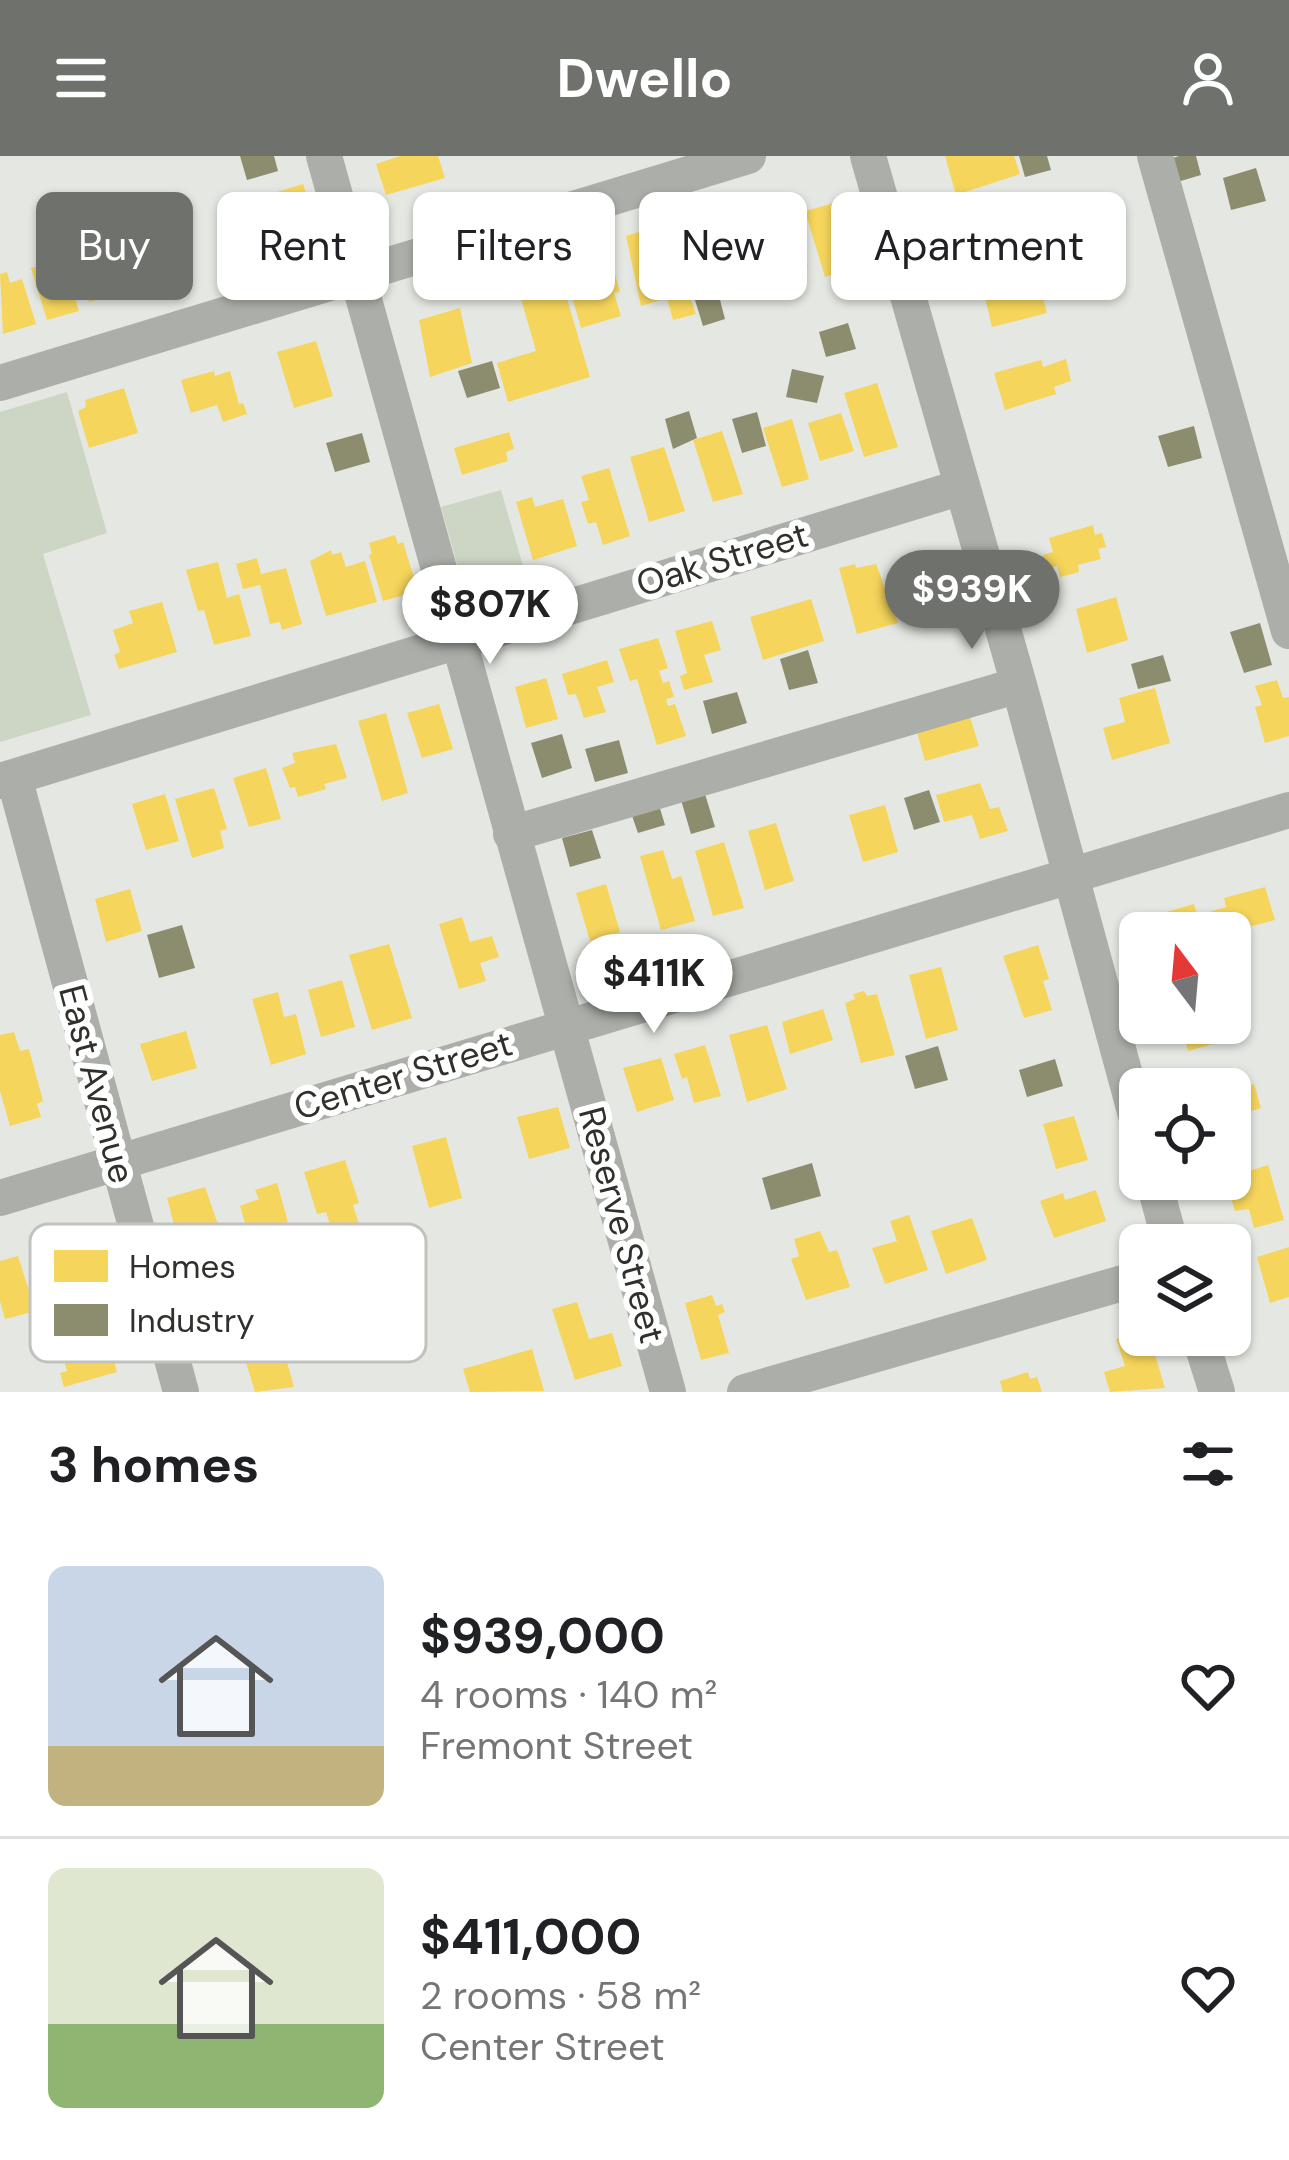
<!DOCTYPE html>
<meta charset="utf-8">
<style>
body{margin:0;font-family:"DM Sans",sans-serif;background:#f2f2f2;color:#202124;height:100vh;display:flex;flex-direction:column;font-size:45px;white-space:nowrap}
*{box-sizing:border-box;margin:0}
p{font-size:39px;color:#757577}
.icon{flex:none;width:66px;height:66px;fill:none;stroke:currentColor;stroke-width:2;stroke-linecap:round;stroke-linejoin:round}
.map{position:relative;height:1236px;overflow:hidden}
.side{display:flex;flex-direction:column;background:#fff;flex:1}
.side>*{flex:none}
.top-card{position:absolute;left:36px;top:36px;width:1218px;height:108px;display:flex;gap:24px}
.needle{width:78px;rotate:344deg}
.controls{position:absolute;left:1119px;top:756px;display:grid;gap:24px}
.controls a{display:grid;place-items:center;width:132px;height:132px;border-radius:18px;background:#fff;box-shadow:0 3px 9px #0004;font-size:60px}
.price{position:absolute;translate:-50% -102px;padding:0 27px;border-radius:42px;background:#fff;color:#222;font-size:39px;line-height:78px;filter:drop-shadow(0 3px 6px #0008)}
.price::after{content:'';position:absolute;left:50%;top:72px;width:36px;height:27px;margin-left:-18px;background:inherit;clip-path:polygon(0 0,100% 0,50% 100%)}
.price.on{background:#6f716c;color:#fff}
ul{padding:0;list-style:none}
li{display:flex;align-items:center;gap:36px;height:300px;padding:0 48px}
li+li{border-top:3px solid #e0e0e0}
li span{display:grid;place-items:center;flex:none;width:336px;height:240px;border-radius:18px;color:#555}
li>.icon{margin-inline-start:auto}
span .icon{width:144px;height:144px;fill:#fffc;stroke-width:1}
li b{font-size:51px}
h2{display:flex;justify-content:space-between;align-items:center;height:144px;padding:0 48px;font-size:51px}
.pill{padding:0 42px;border-radius:18px;background:#fff;box-shadow:0 3px 9px #0004;font-size:42px;line-height:108px}
.pill.on{background:#6f716c;color:#fff}
header{display:flex;justify-content:space-between;align-items:center;height:156px;padding:0 48px;background:#6f716c;color:#fff;font-size:54px;font-weight:700}
.map>svg:first-child{display:block}
.green{fill:#cdd5c5}
.homes{fill:#f6d55c}
.industry{fill:#8c8c6e}
.lines{fill:none;stroke-linecap:round;stroke-linejoin:round}
.minor{stroke:#acafa9;stroke-width:36}
.labels{text-anchor:middle;dominant-baseline:central;stroke-width:12;stroke-linejoin:round;paint-order:stroke}
.street-label{font-size:36px;fill:#2f312c;stroke:#fff}
.key{fill:#fff;stroke:#c1c1c0;stroke-width:3}
.key-label{font-size:33px;fill:#2f312c}
</style>
<header><svg class="icon" aria-label="menu" viewBox="0 0 24 24"><path d="M4 6h16M4 12h16M4 18h16"/></svg>Dwello<svg class="icon" aria-label="person" viewBox="0 0 24 24"><circle cx="12" cy="8" r="4"/><path d="M4 21q1-7 8-7t8 7"/></svg></header>
<div class="map">
<svg width="1289" height="1236" viewBox="0 0 1289 1236">
<rect width="100%" height="100%" fill="#e5e8e2"/>
<path class="green" d="M67,236L107,377L43,398L91,559L0,586V256Z
M501,334L527,424L466,440L441,351Z"/>
<path class="homes" d="M400,0H438L445,22L386,39L376,8Z
M945,0H1014L1020,18L956,39Z
M303,28L317,71L284,82L285,87L270,90L268,85L236,95L223,53Z
M1006,42L1015,73L956,91L950,67L963,63L960,55Z
M148,44L170,118L135,128L113,53Z
M838,46L857,111L825,121L805,55Z
M790,49L808,111L774,120L755,58Z
M726,51L741,102L708,111L706,104L696,107L682,64Z
M658,70L675,133L686,130L696,158L673,164L667,142L641,150L626,80Z
M102,80L119,137L89,146L71,90Z
M606,86L620,136L614,137L621,160L581,172L560,99Z
M555,102L590,221L508,246L497,207L536,195L513,115Z
M1033,106L1047,157L992,171L980,121Z
M49,107L50,112L65,108L79,155L47,164L31,112Z
M7,116L10,127L22,123L36,168L3,178L0,118Z
M460,152L472,207L430,221L419,164Z
M316,185L333,240L294,252L277,196Z
M1066,203L1071,225L1054,231L1056,238L1005,254L994,217L1041,204L1043,211Z
M214,215L215,220L230,215L239,248L243,247L247,258L223,266L217,249L191,257L181,224Z
M877,227L898,291L864,301L844,237Z
M124,232L138,277L89,292L78,255L86,251L85,244Z
M841,257L854,295L820,305L808,267Z
M792,263L809,323L782,331L763,272Z
M722,275L743,338L713,346L693,284Z
M509,276L514,293L506,296L508,305L462,319L454,292Z
M664,291L685,355L649,366L630,301Z
M609,312L630,380L603,389L596,366L588,368L581,346L589,344L581,320Z
M532,341L535,351L563,343L577,390L533,404L516,346Z
M1093,369L1095,379L1102,377L1106,391L1098,393L1101,403L1078,409L1079,416L1060,421L1057,410L1046,413L1043,399L1053,396L1049,382Z
M395,379L398,388L403,386L418,435L383,445L369,399L372,398L369,387Z
M331,394L332,399L341,396L346,411L365,405L377,446L326,460L310,405Z
M935,400L952,454L916,463L900,410Z
M257,402L261,418L286,412L302,468L282,474L280,466L270,468L260,429L243,433L236,408Z
M218,406L227,442L239,438L251,480L214,489L204,454L198,455L186,414Z
M855,408L856,412L876,408L898,467L857,478L839,412Z
M1116,441L1128,484L1087,497L1076,453Z
M811,443L824,485L763,504L750,461Z
M162,446L177,496L119,513L114,499L120,496L113,474L133,467L129,455Z
M712,465L721,494L704,499L713,526L684,534L680,520L687,517L675,475Z
M658,482L668,512L659,515L663,527L669,525L674,541L666,543L668,550L675,548L686,580L657,589L637,523L630,525L619,493Z
M607,504L614,526L597,531L606,556L584,562L576,538L568,539L562,518Z
M546,522L558,563L526,572L515,531Z
M1277,524L1283,542L1289,541V580L1265,587L1255,551L1262,549L1255,530Z
M1155,532L1170,587L1112,604L1103,572L1125,566L1119,542Z
M439,548L453,593L422,602L407,557Z
M386,557L408,637L382,645L358,565Z
M970,561L979,590L925,605L917,576Z
M336,588L347,622L324,628L326,633L298,641L295,631L290,632L282,612L295,607L292,597Z
M266,612L281,663L249,671L233,622Z
M980,627L990,653L999,651L1008,675L980,683L972,659L944,666L936,639Z
M214,632L227,673L220,675L224,692L192,702L175,643Z
M165,638L179,685L146,694L132,648Z
M885,649L898,696L863,706L849,659Z
M776,667L794,725L765,734L748,675Z
M724,686L744,752L713,760L695,695Z
M663,694L672,723L681,720L695,765L661,774L640,700Z
M606,728L620,776L590,785L576,737Z
M1265,731L1275,764L1226,777H1208L1202,758L1226,751L1224,742Z
M130,733L142,775L106,786L95,743Z
M1194,748L1200,770L1191,773L1193,777H1146L1142,763Z
M462,761L470,786L492,780L499,801L480,807L486,825L459,833L439,768Z
M389,788L412,862L372,874L349,799Z
M1038,789L1049,823L1043,825L1052,854L1024,862L1003,800Z
M941,811L958,874L926,883L909,819Z
M342,824L355,871L321,881L308,834Z
M864,835L867,840L877,838L895,899L861,907L845,847L855,843L853,838Z
M278,836L284,861L296,858L306,898L271,909L252,843Z
M823,853L833,884L790,898L782,866Z
M1181,867H1222L1227,884L1188,895Z
M767,869L787,933L747,946L729,879Z
M186,875L197,912L152,925L140,888Z
M14,876L20,895L29,893L43,945L37,948L41,961L10,970L0,935V879Z
M705,889L721,940L694,947L687,921L682,923L674,898Z
M661,902L674,944L637,956L623,912Z
M1254,928L1261,952L1241,958L1243,964L1230,968V935Z
M558,951L570,992L529,1003L517,961Z
M1074,960L1088,1004L1056,1013L1043,968Z
M446,981L462,1042L429,1052L412,990Z
M345,1004L359,1047L353,1049L366,1090L339,1097L326,1056L317,1058L304,1016Z
M1268,1009L1284,1064L1254,1072L1249,1053L1235,1055L1225,1023Z
M277,1027L288,1066L248,1078L240,1050L259,1043L255,1034Z
M205,1031L230,1103L200,1112L193,1088L180,1091L167,1042Z
M1096,1034L1106,1065L1054,1082L1040,1045L1063,1037L1065,1044Z
M909,1059L928,1114L885,1128L872,1092L897,1085L890,1065Z
M972,1062L987,1104L946,1118L931,1075Z
M820,1075L829,1096L837,1094L850,1131L806,1144L791,1103L799,1100L794,1083Z
M1289,1091V1141L1270,1147L1257,1101Z
M18,1100L29,1135L41,1132L49,1158L33,1162L32,1156L5,1163L0,1145V1105Z
M712,1139L716,1150L722,1148L725,1156L718,1159L729,1197L701,1204L685,1147Z
M577,1146L589,1183L612,1177L622,1210L575,1224L552,1153Z
M102,1160L117,1216L64,1231L60,1217L67,1215L56,1178Z
M1140,1177L1149,1179L1165,1232L1110,1236L1104,1216L1125,1210L1116,1183Z
M283,1192L294,1231L255,1236L245,1203Z
M532,1193L544,1235L470,1236L463,1213Z
M1028,1216L1030,1223L1037,1221L1042,1236H1003L1000,1225Z"/>
<path class="industry" d="M240,0H274L278,15L247,24Z
M1019,0H1047L1051,14L1025,21Z
M1179,0H1196L1201,19L1174,27L1167,4Z
M1256,12L1266,45L1231,54L1223,22Z
M714,121L725,163L703,170L690,128Z
M848,167L856,193L826,201L819,176Z
M492,205L500,232L467,242L458,215Z
M792,213L824,220L817,247L786,241Z
M689,255L697,282L673,293L665,263Z
M757,256L766,290L742,297L732,263Z
M1194,270L1202,302L1168,311L1158,280Z
M362,277L370,306L335,316L326,287Z
M1260,467L1272,509L1244,517L1230,476Z
M808,494L818,527L789,534L780,503Z
M1163,499L1171,525L1138,533L1131,508Z
M737,536L747,567L712,578L703,545Z
M562,578L572,612L542,622L531,587Z
M619,584L628,617L595,626L585,593Z
M929,634L940,666L914,674L904,642Z
M705,638L715,671L691,678L681,644Z
M658,646L665,669L638,677L630,654Z
M592,674L601,702L570,711L562,682Z
M182,769L195,812L159,822L147,779Z
M938,890L948,924L915,933L905,900Z
M1055,903L1063,930L1027,941L1019,914Z
M812,1007L821,1040L771,1054L762,1022Z"/>
<g class="lines">
<path class="minor" d="M324,0L668,1236
M868,0L1019,529L1140,974
M1155,0L1289,475
M0,227L748,0
M14,621L181,1236
M0,625L962,331
M511,678L1019,529
M1153,1023L1171,1089
M0,1042L1289,654
M1199,1179L1217,1236
M745,1236L1140,1122"/>
</g>
<g class="labels">
<g class="street-label">
<text transform="translate(722 403) rotate(-17)">Oak Street</text>
<text transform="translate(403 919) rotate(-17)">Center Street</text>
<text transform="translate(97 928) rotate(75)">East Avenue</text>
<text transform="translate(622 1069) rotate(75)">Reserve Street</text>
</g>
</g>
<rect x="30" y="1068" width="396" height="138" rx="18" class="key"/>
<rect x="54" y="1094" width="54" height="32" fill="#f6d55c"/>
<rect x="54" y="1148" width="54" height="32" fill="#8c8c6e"/>
<g class="key-label">
<text x="129" y="1122">Homes</text>
<text x="129" y="1176">Industry</text>
</g>
</svg>
<div class="controls">
<a><svg class="needle" viewBox="-14 -14 28 28"><path d="M0-13l5 13h-10z" fill="#e53935"/><path d="M0 13l5-13h-10z" fill="#757577"/></svg></a>
<a><svg class="icon" aria-label="locate" viewBox="0 0 24 24"><circle cx="12" cy="12" r="6"/><path d="M12 2v4M12 18v4M2 12h4M18 12h4"/></svg></a>
<a><svg class="icon" aria-label="layers" viewBox="0 0 24 24"><path d="M12 4l9 5-9 5-9-5zM3 14l9 5 9-5"/></svg></a>
</div>
<b class="price on" style="left:972px;top:496px">$939K</b>
<b class="price" style="left:490px;top:511px">$807K</b>
<b class="price" style="left:654px;top:880px">$411K</b>
<div class="top-card">
<a class="pill on">Buy</a>
<a class="pill">Rent</a>
<a class="pill">Filters</a>
<a class="pill">New</a>
<a class="pill">Apartment</a>
</div>
</div>
<section class="side">
<h2>3 homes<svg class="icon" aria-label="filters" viewBox="0 0 24 24"><path d="M4 7h16M4 17h16"/><circle cx="9" cy="7" r="2"/><circle cx="15" cy="17" r="2"/></svg></h2>
<ul>
<li><span style="background:linear-gradient(#c9d6e8 75%,#c2b280 0)"><svg class="icon" aria-label="home" viewBox="0 0 24 24"><path d="M3 11l9-7 9 7M6 9v11h12V9"/></svg></span><div><b>$939,000</b><p>4 rooms · 140 m²</p><p>Fremont Street</p></div><svg class="icon" aria-label="heart" viewBox="0 0 24 24"><path d="M12 20l-8-8c-3-5 5-10 8-4 3-6 11-1 8 4z"/></svg></li>
<li><span style="background:linear-gradient(#dfe7d0 65%,#8fb573 0)"><svg class="icon" aria-label="home" viewBox="0 0 24 24"><path d="M3 11l9-7 9 7M6 9v11h12V9"/></svg></span><div><b>$411,000</b><p>2 rooms · 58 m²</p><p>Center Street</p></div><svg class="icon" aria-label="heart" viewBox="0 0 24 24"><path d="M12 20l-8-8c-3-5 5-10 8-4 3-6 11-1 8 4z"/></svg></li>
</ul>
</section>
